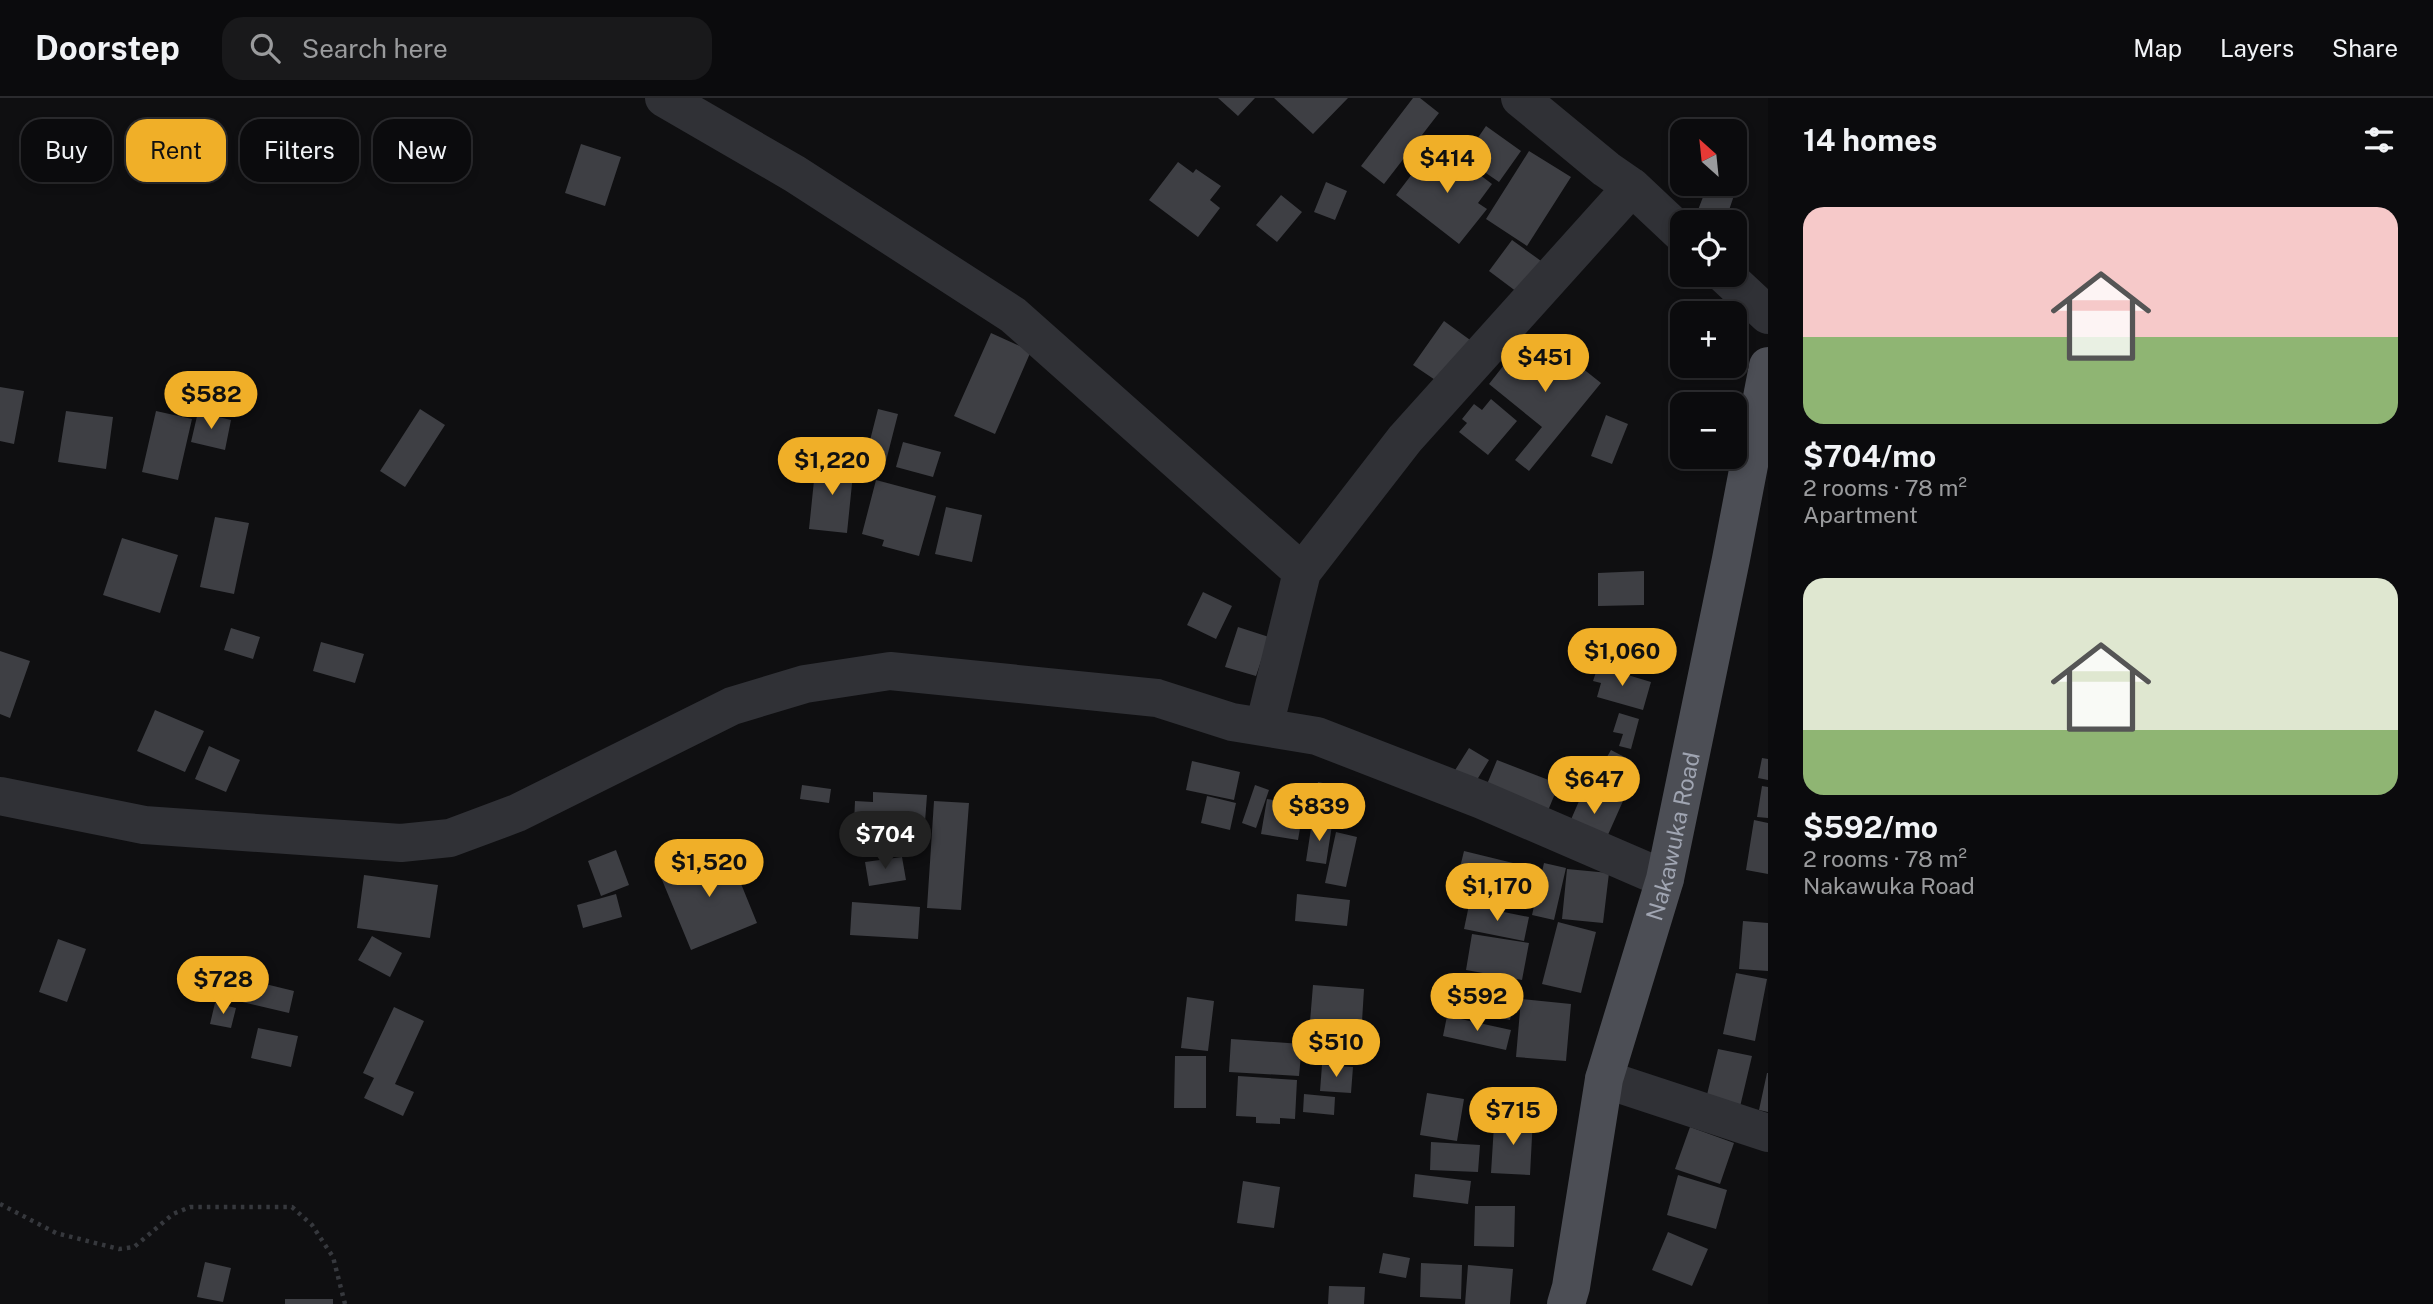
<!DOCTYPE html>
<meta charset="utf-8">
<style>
body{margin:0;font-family:"Public Sans",sans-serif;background:#19191b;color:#f1f3f6;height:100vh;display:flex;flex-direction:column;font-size:26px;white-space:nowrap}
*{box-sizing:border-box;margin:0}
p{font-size:23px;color:#9a9b9d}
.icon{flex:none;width:38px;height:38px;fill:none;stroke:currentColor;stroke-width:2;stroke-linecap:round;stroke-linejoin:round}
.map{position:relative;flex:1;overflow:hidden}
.side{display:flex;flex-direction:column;background:#0b0b0d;width:665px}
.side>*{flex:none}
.top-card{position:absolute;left:21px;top:21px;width:665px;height:63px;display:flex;gap:14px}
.needle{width:46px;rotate:333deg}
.fabs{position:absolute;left:1670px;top:21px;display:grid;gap:14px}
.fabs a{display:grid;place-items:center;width:77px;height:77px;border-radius:14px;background:#0b0b0d;box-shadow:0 4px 10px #0003,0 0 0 2px #2b2b2e;font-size:35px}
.price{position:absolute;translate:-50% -60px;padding:0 16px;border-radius:24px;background:#f0af28;color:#111;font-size:23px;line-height:46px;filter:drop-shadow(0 2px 4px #0008)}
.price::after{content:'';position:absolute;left:50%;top:42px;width:21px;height:16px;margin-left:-10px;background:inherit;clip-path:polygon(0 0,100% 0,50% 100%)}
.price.current{background:#222;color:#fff}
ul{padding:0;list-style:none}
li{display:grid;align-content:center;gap:14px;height:371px;padding:0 35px}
li span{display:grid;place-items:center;height:217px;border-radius:21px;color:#555}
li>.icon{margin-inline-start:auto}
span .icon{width:126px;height:126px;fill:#fffc;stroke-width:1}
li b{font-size:30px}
h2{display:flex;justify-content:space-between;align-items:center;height:84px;padding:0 35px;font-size:30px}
.chip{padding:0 24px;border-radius:21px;background:#0b0b0d;box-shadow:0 4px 10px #0003,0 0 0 2px #2b2b2e;font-size:24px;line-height:63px}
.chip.current{background:#f0af28;color:#111}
header{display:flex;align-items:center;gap:42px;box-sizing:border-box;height:98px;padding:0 35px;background:#0b0b0d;border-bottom:2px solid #2b2b2e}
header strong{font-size:33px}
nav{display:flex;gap:38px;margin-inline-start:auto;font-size:24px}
.search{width:490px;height:63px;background:#19191b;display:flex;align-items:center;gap:18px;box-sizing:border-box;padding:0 24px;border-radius:21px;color:#9a9b9d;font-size:26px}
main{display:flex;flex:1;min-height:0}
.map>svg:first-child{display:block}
.building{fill:#3e3f44}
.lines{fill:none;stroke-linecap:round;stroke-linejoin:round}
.path{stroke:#36383d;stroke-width:4.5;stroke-dasharray:3.5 5;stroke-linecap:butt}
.minor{stroke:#303136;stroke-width:38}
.major{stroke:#4c4e55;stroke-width:38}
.labels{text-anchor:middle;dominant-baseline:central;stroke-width:5;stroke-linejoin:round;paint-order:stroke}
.street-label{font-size:23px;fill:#a0a5b2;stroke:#0a0a0c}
</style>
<header>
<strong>Doorstep</strong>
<div class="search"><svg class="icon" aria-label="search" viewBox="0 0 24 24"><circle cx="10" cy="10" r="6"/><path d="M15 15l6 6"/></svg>Search here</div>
<nav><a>Map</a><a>Layers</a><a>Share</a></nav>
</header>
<main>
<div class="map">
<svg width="1768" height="1206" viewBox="0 0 1768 1206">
<rect width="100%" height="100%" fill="#0f0f11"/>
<path class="building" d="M1218,0H1255L1238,18Z
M1274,0H1348L1313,36Z
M1413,0H1420L1439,15L1384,86L1361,68Z
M1486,28L1521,53L1499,84L1464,60Z
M581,46L621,59L605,108L565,95Z
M1447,52L1492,86L1478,105L1487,111L1459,146L1396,97L1422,63L1432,70Z
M1529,53L1571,79L1527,148L1486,121Z
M1178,64L1193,75L1196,71L1221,88L1210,102L1220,110L1198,139L1149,102Z
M1734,68L1743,71L1726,121L1698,112L1708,86H1734Z
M1326,84L1347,93L1335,122L1314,114Z
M1281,97L1302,114L1277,144L1256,127Z
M1512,142L1548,168L1525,200L1489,173Z
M1444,223L1477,247L1447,290L1413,267Z
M991,235L1031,253L995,336L954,318Z
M1543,239L1601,285L1529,373L1515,362L1542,329L1489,286L1511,258L1521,266Z
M0,289L24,293L14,346L0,343Z
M1491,301L1517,323L1488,357L1459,334L1467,325L1462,321L1474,306L1482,312Z
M420,311L445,327L405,389L380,373Z
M878,311L898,316L886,363L866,358Z
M66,313L113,319L106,371L58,364Z
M156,313L192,321L178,382L142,374Z
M198,314L231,322L225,352L191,344Z
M1606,317L1628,326L1612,366L1591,358Z
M903,344L941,354L933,379L896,369Z
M816,363L854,366L847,435L809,431Z
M876,382L936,398L919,458L882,448L884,442L862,436Z
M946,409L982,417L972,464L935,456Z
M215,419L249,425L234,496L200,489Z
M122,440L178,457L160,515L103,497Z
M1644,473V507L1598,508V475Z
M1203,494L1232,508L1216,541L1187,527Z
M1238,529L1269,539L1256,578L1225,569Z
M231,530L260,539L253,561L224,552Z
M321,544L364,556L355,585L313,573Z
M0,553L30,563L10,620L0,616Z
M1598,568L1651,584L1643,612L1597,599L1601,585L1593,583Z
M155,612L204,633L185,674L137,653Z
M1619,615L1639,621L1631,651L1619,648L1623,636L1613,634Z
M209,648L240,662L226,694L195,681Z
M1469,650L1489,662L1472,690L1452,677Z
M1611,652L1632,663L1613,695L1593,683Z
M1762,660L1768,661V682L1758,680Z
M1497,662L1559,686L1547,715L1485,691Z
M1192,663L1240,674L1234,702L1186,692Z
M1318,684L1342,689L1335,722L1312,717Z
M802,687L831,691L829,705L800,701Z
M1255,687L1269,692L1256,730L1242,725Z
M1586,687L1623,703L1603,748L1566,733Z
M1762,688L1768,689V720L1757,719Z
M873,694L927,697L923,751L853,748L855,703L873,704Z
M1207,698L1236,705L1230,732L1201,725Z
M1267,701L1304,707L1298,742L1261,736Z
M934,703L969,705L961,812L927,810Z
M1754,722L1768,725V776L1746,772Z
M1312,724L1332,727L1326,766L1306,763Z
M1336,734L1357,739L1346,789L1325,785Z
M726,749L757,825L691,852L660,777Z
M616,752L629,787L601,798L588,763Z
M1464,753L1513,765L1504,806L1454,794Z
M902,759L906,782L869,788L865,764Z
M1544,765L1566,770L1554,822L1532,817Z
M1567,771L1609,775L1603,825L1562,821Z
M364,777L438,787L430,840L357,830Z
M616,796L622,819L583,830L577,807Z
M1297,796L1350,802L1347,828L1295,823Z
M852,804L920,809L918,841L850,837Z
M1469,807L1529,819L1524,843L1464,831Z
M1743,823L1768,825V873L1739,871Z
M1558,824L1596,834L1581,895L1542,886Z
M1472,836L1529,845L1522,882L1466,872Z
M372,838L402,855L390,879L358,862Z
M58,841L86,851L67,904L39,894Z
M1455,875L1517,888L1510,922L1447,909Z
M1736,875L1767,881L1755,943L1723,936Z
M240,880L294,893L289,915L234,902Z
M1313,887L1364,891L1361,940L1309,936Z
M1187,899L1214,903L1208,953L1181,950Z
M1521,901L1571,906L1566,963L1516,959Z
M215,905L236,910L231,930L210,926Z
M394,909L424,923L395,986L414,994L403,1018L364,1000L374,980L363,975Z
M1447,918L1511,932L1506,952L1443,938Z
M258,930L298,938L291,969L251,960Z
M1231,941L1302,946L1299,978L1229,974Z
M1718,951L1752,958L1739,1013L1705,1005Z
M1175,958H1206V1010H1174Z
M1322,967L1353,969L1351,995L1320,993Z
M1767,975H1768V1014L1759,1012Z
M1238,978L1297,982L1295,1021L1280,1020V1026L1256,1025V1019L1236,1018Z
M1427,995L1464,1001L1457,1043L1420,1037Z
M1304,996L1335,999L1334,1017L1303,1014Z
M1509,1018L1533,1019L1530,1077L1491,1075L1494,1027H1508Z
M1690,1029L1734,1045L1720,1086L1675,1071Z
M1431,1044L1480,1047L1478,1074L1430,1072Z
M1415,1076L1471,1083L1468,1106L1413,1099Z
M1678,1077L1727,1092L1716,1131L1667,1117Z
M1243,1083L1280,1089L1274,1130L1237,1125Z
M1475,1108H1515L1514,1149L1474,1148Z
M1668,1134L1708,1151L1692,1188L1652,1172Z
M1383,1155L1410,1160L1406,1180L1379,1175Z
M205,1164L231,1170L223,1204L197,1199Z
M1421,1165L1462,1167L1461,1201L1420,1199Z
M1468,1167L1513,1171L1510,1206H1465Z
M1329,1188L1365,1189L1364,1206H1328Z
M285,1201H333V1206H285Z"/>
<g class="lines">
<path class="path" d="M0,1106L56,1135L119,1151L134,1149L173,1116L190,1109H292L312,1127L333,1159L345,1206"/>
<path class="minor" d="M664,0L795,76L1013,217L1302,474
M1520,0L1606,71L1632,89L1682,136
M1725,177L1768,217
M1264,629L1302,474L1405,341L1632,89
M0,698L144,727L401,745L450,740L517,715L732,608L805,586L890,573L1157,600L1232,624L1317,638L1482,702L1665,781
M1604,981L1768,1035"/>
<path class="major" id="s1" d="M1566,1206L1571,1189L1604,981L1665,781L1731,461L1768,268"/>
</g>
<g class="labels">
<g class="street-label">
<text stroke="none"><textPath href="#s1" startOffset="481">Nakawuka Road</textPath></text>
</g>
</g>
</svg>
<div class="fabs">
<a><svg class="needle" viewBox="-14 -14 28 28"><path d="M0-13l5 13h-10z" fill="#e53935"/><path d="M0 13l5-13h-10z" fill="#9a9b9d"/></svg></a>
<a><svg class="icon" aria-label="locate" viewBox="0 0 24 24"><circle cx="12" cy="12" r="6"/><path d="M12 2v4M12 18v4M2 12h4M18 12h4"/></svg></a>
<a>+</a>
<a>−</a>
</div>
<b class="price" style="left:1447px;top:97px">$414</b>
<b class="price" style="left:1545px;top:296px">$451</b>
<b class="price" style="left:211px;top:333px">$582</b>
<b class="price" style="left:832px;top:399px">$1,220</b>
<b class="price" style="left:1622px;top:590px">$1,060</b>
<b class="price" style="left:1594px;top:718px">$647</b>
<b class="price" style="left:1319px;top:745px">$839</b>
<b class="price current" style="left:885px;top:773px">$704</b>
<b class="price" style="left:709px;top:801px">$1,520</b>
<b class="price" style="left:1497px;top:825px">$1,170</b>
<b class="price" style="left:223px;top:918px">$728</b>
<b class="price" style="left:1477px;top:935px">$592</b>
<b class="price" style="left:1336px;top:981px">$510</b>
<b class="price" style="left:1513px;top:1049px">$715</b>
<div class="top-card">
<a class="chip">Buy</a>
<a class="chip current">Rent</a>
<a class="chip">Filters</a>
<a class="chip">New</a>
</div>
</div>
<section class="side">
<h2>14 homes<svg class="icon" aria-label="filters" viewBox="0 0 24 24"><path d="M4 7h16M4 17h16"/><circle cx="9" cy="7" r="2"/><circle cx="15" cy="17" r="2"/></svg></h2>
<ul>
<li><span style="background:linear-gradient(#f6c9c9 60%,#8fb573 0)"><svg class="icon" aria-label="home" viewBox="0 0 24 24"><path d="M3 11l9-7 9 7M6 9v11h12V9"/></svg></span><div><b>$704/mo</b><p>2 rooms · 78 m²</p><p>Apartment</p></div></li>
<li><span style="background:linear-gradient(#dfe7d0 70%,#8fb573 0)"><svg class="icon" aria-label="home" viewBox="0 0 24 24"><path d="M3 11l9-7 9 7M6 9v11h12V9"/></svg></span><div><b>$592/mo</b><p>2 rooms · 78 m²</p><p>Nakawuka Road</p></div></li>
</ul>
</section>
</main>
